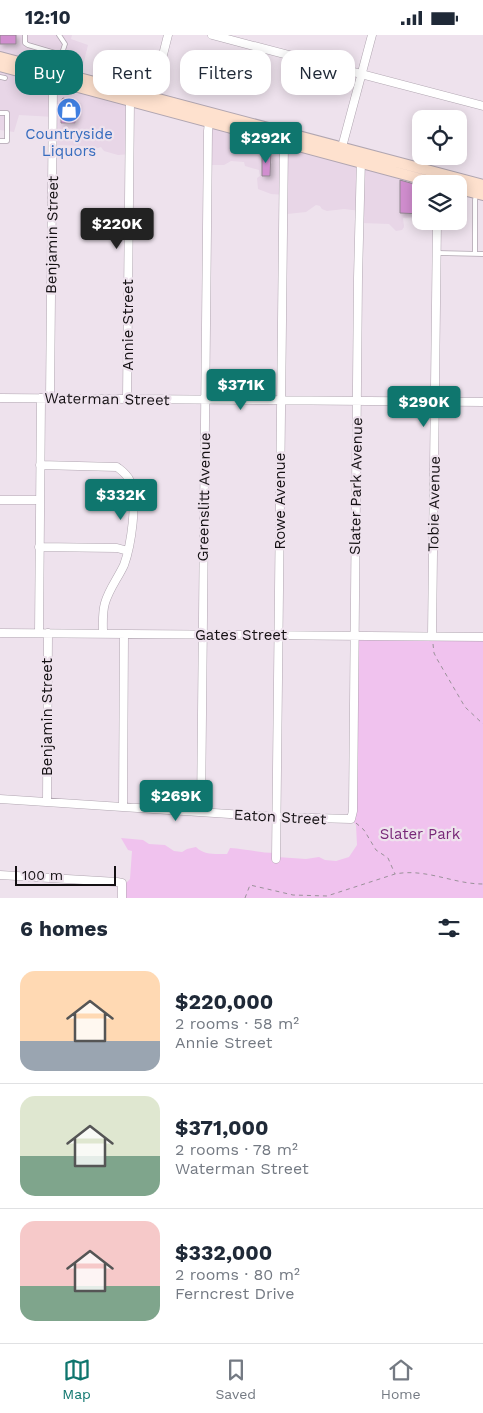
<!DOCTYPE html>
<meta charset="utf-8">
<style>
body{margin:0;font-family:"Work Sans",sans-serif;background:#f6f6f7;color:#1f2937;height:100vh;display:flex;flex-direction:column;font-size:19px;white-space:nowrap}
*{box-sizing:border-box;margin:0}
p{font-size:16px;color:#747a83}
.icon{flex:none;width:28px;height:28px;fill:none;stroke:currentColor;stroke-width:2;stroke-linecap:round;stroke-linejoin:round}
.map{position:relative;height:863px;overflow:hidden}
.drawer{display:flex;flex-direction:column;background:#fff;flex:1}
.drawer>*{flex:none}
.top-card{position:absolute;left:15px;top:15px;width:454px;height:45px;display:flex;gap:10px}
.buttons{position:absolute;left:412px;top:75px;display:grid;gap:10px}
.buttons a{display:grid;place-items:center;width:55px;height:55px;border-radius:10px;background:#fff;box-shadow:0 2px 12px #0003;font-size:25px}
.scale{position:absolute;left:15px;bottom:12px;width:101px;box-sizing:border-box;padding-left:5px;border:2px solid #141013;border-top:0;font-size:14px;line-height:18px;white-space:nowrap;color:#141013;-webkit-text-stroke:4px #eee2ed;paint-order:stroke}
.price{position:absolute;translate:-50% -42px;padding:0 11px;border-radius:5px;background:#0f766e;color:#fff;font-size:16px;line-height:32px;filter:drop-shadow(0 1px 2px #0008)}
.price::after{content:'';position:absolute;left:50%;top:30px;width:15px;height:11px;margin-left:-8px;background:inherit;clip-path:polygon(0 0,100% 0,50% 100%)}
.price.active{background:#222;color:#fff}
ul{padding:0;list-style:none}
li{display:flex;align-items:center;gap:15px;height:125px;padding:0 20px}
li+li{border-top:1px solid #e0e1e3}
li span{display:grid;place-items:center;flex:none;width:140px;height:100px;border-radius:15px;color:#555}
li>.icon{margin-inline-start:auto}
span .icon{width:60px;height:60px;fill:#fffc;stroke-width:1}
li b{font-size:21px}
h2{display:flex;justify-content:space-between;align-items:center;height:60px;padding:0 20px;font-size:21px}
.pill{padding:0 18px;border-radius:15px;background:#fff;box-shadow:0 2px 12px #0003;font-size:18px;line-height:45px}
.pill.active{background:#0f766e;color:#fff}
.status{display:flex;justify-content:space-between;align-items:center;height:35px;padding:0 25px;background:#fff;direction:ltr}
.status svg{height:14px;fill:currentColor}
.dock{display:flex;justify-content:space-around;align-items:center;height:70px;border-top:1px solid #e0e1e3;background:#fff;font-size:14px;color:#747a83}
.dock a{display:grid;justify-items:center;gap:2px}
.dock .active{color:#0f766e}
.map>svg:first-child{display:block}
.built{fill:#e8d6e7}
.green{fill:#f0c2ee}
.building{fill:#d18ecf;stroke:#918690;filter:url(#shadow)}
.lines{fill:none;stroke-linecap:round;stroke-linejoin:round}
.lane-casing{stroke:#b1a6b1;stroke-width:5.5}
.street-casing{stroke:#b1a6b1;stroke-width:9}
.secondary-casing{stroke:#b1a6b1;stroke-width:12}
.path{stroke:#9a9199;stroke-width:1;stroke-dasharray:4 4;stroke-linecap:butt}
.lane{stroke:#fff;stroke-width:4}
.street{stroke:#fff;stroke-width:8}
.secondary{stroke:#fee1ce;stroke-width:10}
.labels{text-anchor:middle;dominant-baseline:central;stroke-width:4.5;stroke-linejoin:round;paint-order:stroke}
.shop-label{font-size:15px;fill:#366cbe;stroke:#eee2ed}
.street-label{font-size:15px;fill:#141013;stroke:#eee2ed}
.park-label{font-size:15px;fill:#782878;stroke:#eee2ed}
</style>
<div class="status"><b>12:10</b><svg viewBox="0 0 49 12"><path d="M0 12V9h3v3zM5 12V6h3v6zM10 12V3h3v9zM15 12V0h3v12zM26 1h20v11H26zM47 4h2v5h-2z"/></svg></div>
<div class="map">
<svg width="483" height="863" viewBox="0 0 483 863">
<defs>
<filter id="shadow"><feDropShadow dx="2.5" dy="2.5" stdDeviation="2.5" flood-color="#0004"/></filter>
</defs>
<rect width="100%" height="100%" fill="#eee2ed"/>
<path class="built" d="M0,0H72L71,4L88,10L80,43L129,67L131,119L118,120L104,116L101,112L95,114L85,111L55,110L54,82L19,80L14,97L0,95Z
M209,91L421,149V182L403,183L404,192L402,195L396,196L389,189L362,188L361,176L344,174L327,176L322,174L320,171L316,170L306,177L287,179L286,160L271,159L258,154L257,143L260,141L259,135L245,131L244,127L231,126L224,130H208Z"/>
<path class="green" d="M356,603H483V863H122L123,851L130,844L132,816L128,815L121,803L143,805L149,809L165,810L174,816L182,817L187,814L196,812C204,820 214,819 225,819H227L230,813C246,814 260,818 276,818L277,822L306,824L319,822L325,825L336,826L349,822L357,810L356,790L353,786Z"/>
<path class="building" d="M0,0H16V9H0Z
M139,28L153,33L148,54L133,50Z
M63,63L77,67V83L75,82V88H61V66Z
M262,117H271L270,141H262Z
M400,145L421,151V179L400,178Z"/>
<g class="lines">
<defs>
<path id="lane" d="M25,0V8L28,10L62,20
M56,37L65,9L59,0
M0,42L5,43
M0,78H7V106H0
M437,218L483,219
M475,219V165L476,160"/>
<path id="street" d="M212,0L483,71
M152,63L168,0
M342,112L372,0
M0,363L483,367
M50,363L53,53L55,41
M127,364L130,66
M40,430L117,432C122,436 127,439 130,446C138,465 131,511 124,530C118,543 109,554 105,568C102,578 103,589 103,599
M0,465H40
M39,512L117,513L128,516
M0,598L483,602
M39,598L41,363
M432,601L437,186
M0,764L277,782L351,784L353,776L358,243L361,124
M47,767L48,598
M123,772L124,599
M201,777L208,96L209,87
M276,824L284,107
M0,840L117,847L122,848V863"/>
<path id="secondary" d="M0,22L483,150
M0,31L440,149
M459,154L483,160"/>
</defs>
<use href="#lane" class="lane-casing"/>
<use href="#street" class="street-casing"/>
<use href="#secondary" class="secondary-casing"/>
<path class="path" d="M433,609L434,618L437,624L465,672L483,689
M356,788L364,795L376,815L388,823L395,839
M245,863L250,850L293,860L327,861L395,839C426,833 453,849 483,849"/>
<use href="#lane" class="lane"/>
<use href="#street" class="street"/>
<use href="#secondary" class="secondary"/>
</g>
<defs>
<symbol id="shop-disc" viewBox="-11 -11 22 22"><circle r="9.5" fill="#3f7fe0" stroke="#eee2ed"/><path d="M-5-2.5h2.3a2.7 3.5 0 0 1 5.4 0H5L5.5 6h-11ZM-1.5-2.5h3a1.5 2.3 0 0 0-3 0Z" fill="#fff"/></symbol>
</defs>
<g fill-rule="evenodd">
<use href="#shop-disc" x="55" y="61" width="28" height="28"/>
</g>
<g class="labels">
<g class="shop-label">
<text x="69" y="99">Countryside<tspan x="69" dy="17">Liquors</tspan></text>
</g>
<g class="street-label">
<text transform="translate(52 200) rotate(-89)">Benjamin Street</text>
<text transform="translate(128 290) rotate(-90)">Annie Street</text>
<text transform="translate(107 364) rotate(1)">Waterman Street</text>
<text transform="translate(356 451) rotate(-89)">Slater Park Avenue</text>
<text transform="translate(204 462) rotate(-89)">Greenslitt Avenue</text>
<text transform="translate(280 466) rotate(-90)">Rowe Avenue</text>
<text transform="translate(434 469) rotate(-89)">Tobie Avenue</text>
<text x="241" y="600">Gates Street</text>
<text transform="translate(47 682) rotate(-90)">Benjamin Street</text>
<text transform="translate(280 782) rotate(3)">Eaton Street</text>
</g>
<g class="park-label">
<text x="420" y="799">Slater Park</text>
</g>
</g>
</svg>
<div class="buttons">
<a><svg class="icon" aria-label="locate" viewBox="0 0 24 24"><circle cx="12" cy="12" r="6"/><path d="M12 2v4M12 18v4M2 12h4M18 12h4"/></svg></a>
<a><svg class="icon" aria-label="layers" viewBox="0 0 24 24"><path d="M12 4l9 5-9 5-9-5zM3 14l9 5 9-5"/></svg></a>
</div>
<div class="scale">100 m</div>
<b class="price" style="left:266px;top:129px">$292K</b>
<b class="price active" style="left:117px;top:215px">$220K</b>
<b class="price" style="left:241px;top:376px">$371K</b>
<b class="price" style="left:424px;top:393px">$290K</b>
<b class="price" style="left:121px;top:486px">$332K</b>
<b class="price" style="left:176px;top:787px">$269K</b>
<div class="top-card">
<a class="pill active">Buy</a>
<a class="pill">Rent</a>
<a class="pill">Filters</a>
<a class="pill">New</a>
</div>
</div>
<section class="drawer">
<h2>6 homes<svg class="icon" aria-label="filters" viewBox="0 0 24 24"><path d="M4 7h16M4 17h16"/><circle cx="9" cy="7" r="2"/><circle cx="15" cy="17" r="2"/></svg></h2>
<ul>
<li><span style="background:linear-gradient(#ffd9b3 70%,#9aa5b1 0)"><svg class="icon" aria-label="home" viewBox="0 0 24 24"><path d="M3 11l9-7 9 7M6 9v11h12V9"/></svg></span><div><b>$220,000</b><p>2 rooms · 58 m²</p><p>Annie Street</p></div></li>
<li><span style="background:linear-gradient(#dfe7d0 60%,#7fa58c 0)"><svg class="icon" aria-label="home" viewBox="0 0 24 24"><path d="M3 11l9-7 9 7M6 9v11h12V9"/></svg></span><div><b>$371,000</b><p>2 rooms · 78 m²</p><p>Waterman Street</p></div></li>
<li><span style="background:linear-gradient(#f6c9c9 65%,#7fa58c 0)"><svg class="icon" aria-label="home" viewBox="0 0 24 24"><path d="M3 11l9-7 9 7M6 9v11h12V9"/></svg></span><div><b>$332,000</b><p>2 rooms · 80 m²</p><p>Ferncrest Drive</p></div></li>
</ul>
</section>
<nav class="dock">
<a class="active"><svg class="icon" aria-label="map" viewBox="0 0 24 24"><path d="M3 6l6-2 6 2 6-2v14l-6 2-6-2-6 2zM9 4v14M15 6v14"/></svg>Map</a>
<a><svg class="icon" aria-label="saved" viewBox="0 0 24 24"><path d="M7 4h10v16l-5-4-5 4z"/></svg>Saved</a>
<a><svg class="icon" aria-label="home" viewBox="0 0 24 24"><path d="M3 11l9-7 9 7M6 9v11h12V9"/></svg>Home</a>
</nav>
